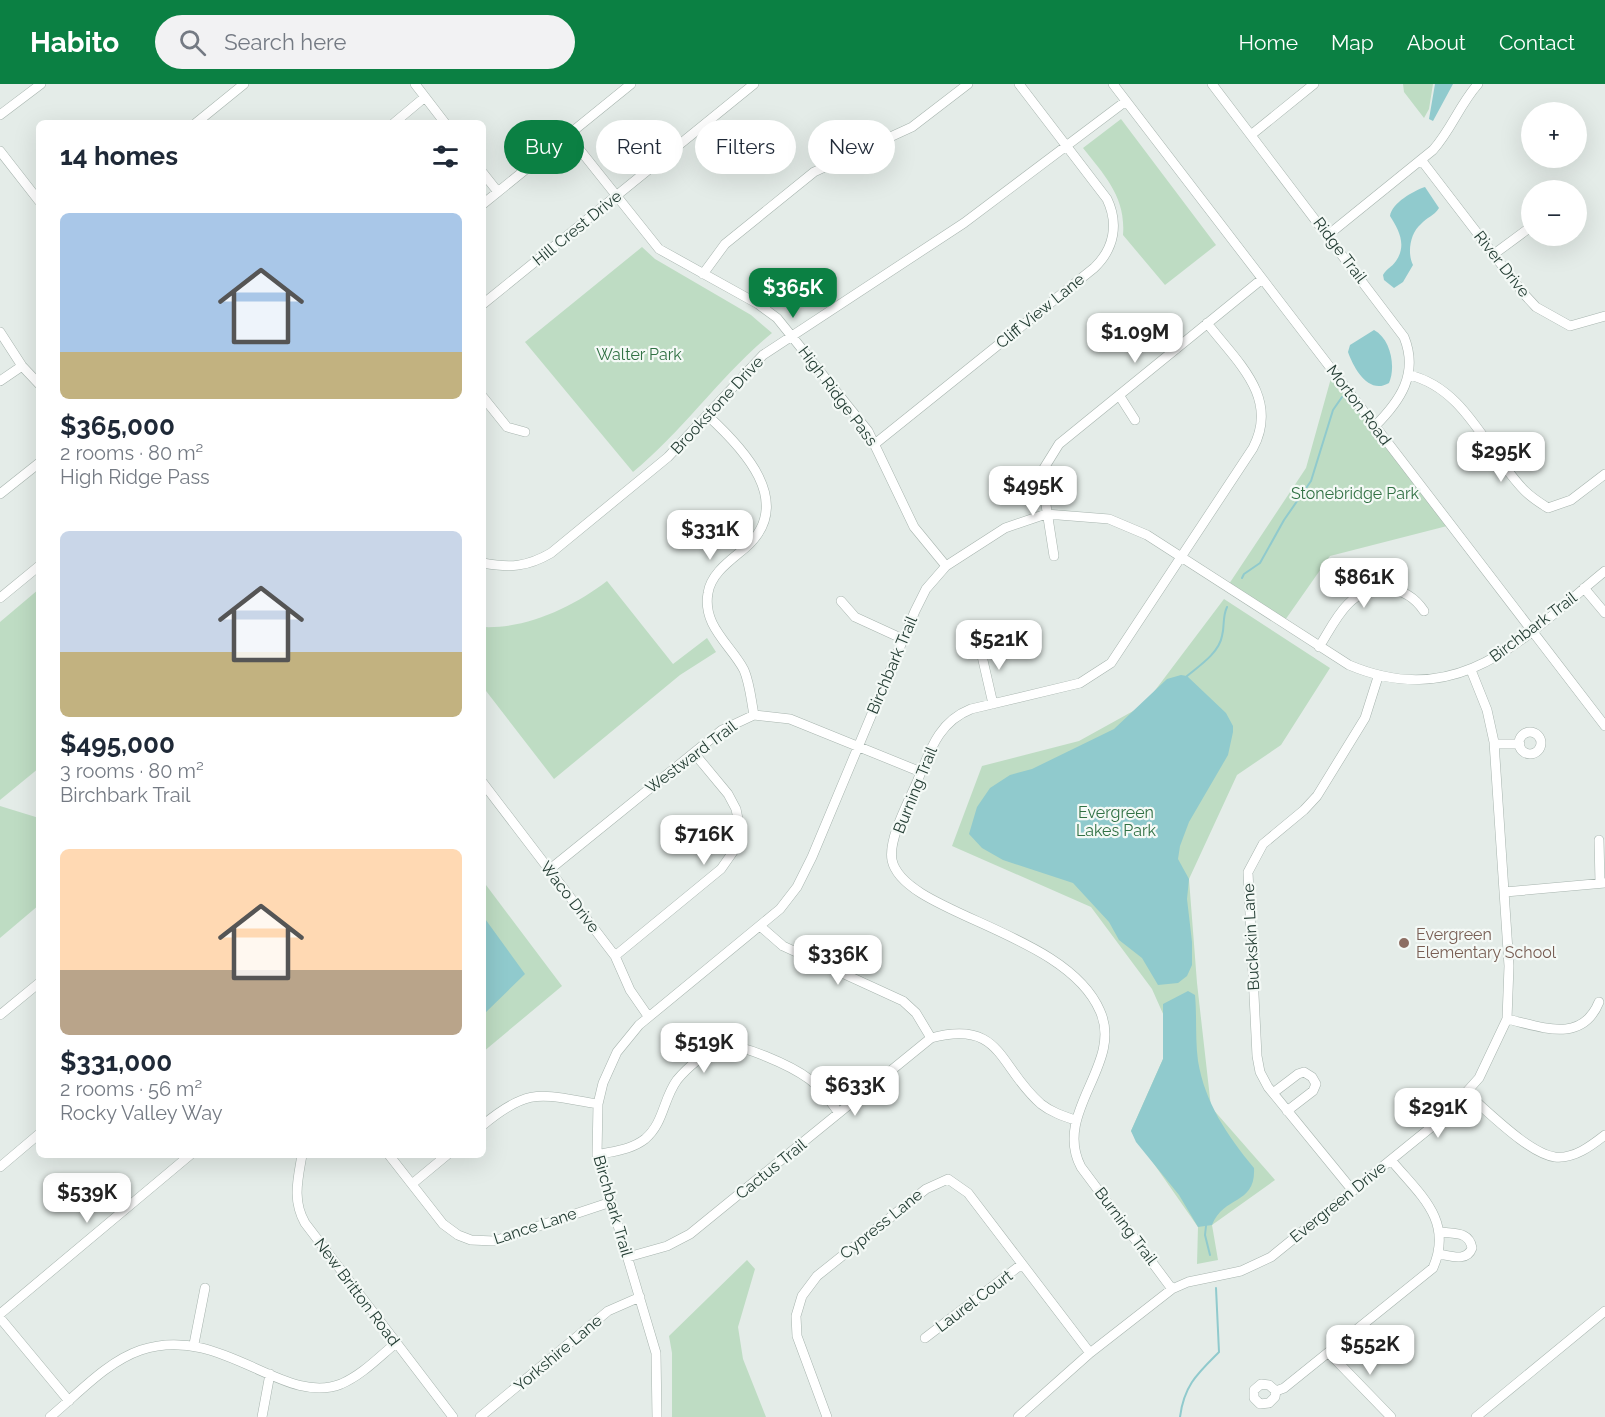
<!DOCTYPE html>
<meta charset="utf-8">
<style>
body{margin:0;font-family:Raleway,sans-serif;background:#f2f2f3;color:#1f2937;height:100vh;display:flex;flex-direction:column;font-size:22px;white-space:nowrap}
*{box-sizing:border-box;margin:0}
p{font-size:20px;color:#747a83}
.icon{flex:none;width:33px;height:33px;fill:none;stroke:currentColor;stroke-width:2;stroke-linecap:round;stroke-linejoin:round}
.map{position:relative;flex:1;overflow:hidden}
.drawer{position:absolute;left:36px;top:36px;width:450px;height:1038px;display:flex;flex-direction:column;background:#fff;border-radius:9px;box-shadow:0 6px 24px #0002}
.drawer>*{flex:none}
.banner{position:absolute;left:504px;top:36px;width:570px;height:54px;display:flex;gap:12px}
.controls{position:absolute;left:1521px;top:18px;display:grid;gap:12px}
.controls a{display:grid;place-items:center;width:66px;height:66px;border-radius:50%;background:#fff;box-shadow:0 6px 24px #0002;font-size:30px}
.price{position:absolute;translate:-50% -51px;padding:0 14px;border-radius:12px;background:#fff;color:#222;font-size:20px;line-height:39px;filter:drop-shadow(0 2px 3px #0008)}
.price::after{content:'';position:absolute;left:50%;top:36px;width:18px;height:14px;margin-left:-9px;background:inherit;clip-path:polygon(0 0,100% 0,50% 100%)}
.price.current{background:#0b8043;color:#fff}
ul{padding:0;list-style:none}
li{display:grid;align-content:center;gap:12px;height:318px;padding:0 24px}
li span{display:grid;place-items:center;height:186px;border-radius:9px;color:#555}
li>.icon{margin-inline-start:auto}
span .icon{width:108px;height:108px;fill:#fffc;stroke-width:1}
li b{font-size:26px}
h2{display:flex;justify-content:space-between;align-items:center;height:72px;padding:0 24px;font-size:26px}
.pill{padding:0 21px;border-radius:27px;background:#fff;box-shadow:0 6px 24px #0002;font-size:21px;line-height:54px}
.pill.current{background:#0b8043;color:#fff}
header{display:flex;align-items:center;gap:36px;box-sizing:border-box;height:84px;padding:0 30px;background:#0b8043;color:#fff}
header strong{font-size:28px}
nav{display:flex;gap:33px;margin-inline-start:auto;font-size:21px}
.search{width:420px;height:54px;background:#f2f2f3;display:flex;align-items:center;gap:15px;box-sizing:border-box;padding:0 21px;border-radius:33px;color:#747a83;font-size:22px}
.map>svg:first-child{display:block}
.green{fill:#bedcc3}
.water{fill:#90cacd}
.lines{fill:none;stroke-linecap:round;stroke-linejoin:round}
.stream{stroke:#90cacd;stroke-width:2}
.minor-casing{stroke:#a7b4ae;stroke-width:10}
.minor{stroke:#fff;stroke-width:9}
.education-dot{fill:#8d6e63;stroke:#f4f9f6;stroke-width:2}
.labels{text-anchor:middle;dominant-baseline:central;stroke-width:4.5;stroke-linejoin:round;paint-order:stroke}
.street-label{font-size:16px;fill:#243d34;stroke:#f4f9f6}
.park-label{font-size:16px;fill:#317144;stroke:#f4f9f6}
.education-label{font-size:16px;fill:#785e54;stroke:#f4f9f6;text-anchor:start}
</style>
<header>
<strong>Habito</strong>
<div class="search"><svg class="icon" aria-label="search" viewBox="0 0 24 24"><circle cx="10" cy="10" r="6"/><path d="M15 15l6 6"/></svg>Search here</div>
<nav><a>Home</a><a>Map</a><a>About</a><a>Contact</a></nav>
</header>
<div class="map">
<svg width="1605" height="1333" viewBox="0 0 1605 1333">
<rect width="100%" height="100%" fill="#e4ece8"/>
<path class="green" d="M1403,0H1433L1429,25L1424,34L1404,8Z
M1121,35L1216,161L1165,201L1123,151C1126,113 1105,92 1083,64Z
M642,163L655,175L751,231L772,249C721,291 684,346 633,388L525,258Z
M1333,287L1451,441L1330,472L1283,539L1227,503L1306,384Z
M607,497L673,580L707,554L716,568L680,591L554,695L483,603V543C527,545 573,523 607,497Z
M39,505V684L0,716V538Z
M1224,515L1330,584L1281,661L1237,691L1189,795L1197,899L1211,1023L1275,1096L1212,1141L1218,1176L1197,1180L1198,1143L1131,1047L1163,975L1164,932L1152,905L1091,823L952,762L982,682L1079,657L1144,621Z
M0,722L39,734V821L0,854Z
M483,797L562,902L483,968Z
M747,1176L755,1185L738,1243L743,1275L766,1333H672V1269L669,1252Z"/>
<path class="water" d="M1435,0H1453L1433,37L1429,35Z
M1425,103L1439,124C1434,132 1427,133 1421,140C1410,149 1407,169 1413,181L1403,198L1394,204L1384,196L1383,191C1386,185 1392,183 1396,177C1407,161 1399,146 1390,132C1392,119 1413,107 1425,103Z
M1374,246C1391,255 1396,283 1389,299C1369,311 1354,285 1348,268L1350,261Z
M1181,591L1187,592L1226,629L1233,642V648L1228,671L1189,738L1180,762L1178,775L1189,795L1187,815L1192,858V881L1187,892L1178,899L1158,901L1142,874L1119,856L1109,838L1073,799L1003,776L982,764L969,750L977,723L990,704L1010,691L1032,685L1114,645L1167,595Z
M483,832L525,890L483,931Z
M1188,907L1195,911C1197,932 1195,955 1198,977C1205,1019 1227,1051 1254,1084C1256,1121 1224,1111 1212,1141L1198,1143L1179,1111L1136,1058L1131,1047L1163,975V920Z"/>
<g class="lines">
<path class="stream" d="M1242,494L1244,490L1260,479L1284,436L1311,397L1333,326L1342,313
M1187,592C1199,582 1219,569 1222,552C1225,541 1222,534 1227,523
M1206,1142L1205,1151L1210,1171
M1180,1333C1184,1301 1198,1289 1219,1268L1216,1204"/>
<defs>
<path id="minor" d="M415,0L445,39
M1113,0L1605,642
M1212,0L1404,253C1419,290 1400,317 1375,342
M0,31L41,0
M196,39L244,0
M394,39L425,13
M568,51L659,165L758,220L777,234L868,347L914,443L946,482
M1251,51L1314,0
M0,67L39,117
M1422,77L1524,210L1536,223L1570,242L1605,232
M483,89L498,108
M483,120L631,0
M1328,151L1433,66C1451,46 1460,20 1478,0
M1494,170L1532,142
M703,190L725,160L814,88L912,43L968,0
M483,220L754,0
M0,248L22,282L39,300
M1409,291C1466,304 1487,369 1525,407C1532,414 1540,419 1548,424L1571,416L1605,390
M0,297L22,282
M1119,311L1135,336
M483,313L507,343L525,348
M707,331C742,363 797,419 745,464C731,476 711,489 708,509C702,542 731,561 744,586C750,600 751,616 754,631
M876,359L1094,184C1114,165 1119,140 1107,115L1019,0
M1021,388L1041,389L1059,360L1262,195
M1041,389L1054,472
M0,410L39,379
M483,479C510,484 527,483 551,469L668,373L763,271L964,139L1126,17
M1584,504L1605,529
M0,514L39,482
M841,517L855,533L903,555
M979,559L993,620
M1319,563C1328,549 1336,532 1348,520C1371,497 1406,500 1424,527
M1519 659a11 11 0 1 1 22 0a11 11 0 1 1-22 0Z
M1494,660H1520
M483,699L615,872L630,906L648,932
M1599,756L1600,799
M549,786L722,646L754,631L790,635L921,688
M1505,808L1605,799
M760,842L783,862L903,917L916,929L931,954
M615,872L721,785L735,765L740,745L736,725L728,710L694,669
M0,931L39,899
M1507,935C1542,943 1582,960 1599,918
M1273,1009L1298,990L1304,988L1312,993L1316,1000L1313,1007L1287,1027
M1467,1010C1488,1027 1528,1069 1555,1073C1574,1075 1591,1062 1605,1051
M483,1041C530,1002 541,1011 598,1020
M302,1071C298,1095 292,1116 305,1139L453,1333
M389,1071L443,1140L458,1151L471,1156L494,1157L611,1118
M597,1071C613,1067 631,1066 645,1055C664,1039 663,1015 677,996C686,985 706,967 720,963C739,957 793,983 809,995C821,1004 830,1017 839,1029
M0,1083L39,1050
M412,1100L447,1071
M1353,1107L1268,1003L1260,988L1257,972L1248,788L1263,760L1304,726L1317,712L1365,634L1378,593
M1439,1170C1451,1172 1467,1178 1472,1164C1469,1147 1454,1150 1440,1148
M628,1173L667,1162L690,1150L931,954C1003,935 998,983 1041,1020C1051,1028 1063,1032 1075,1036
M1172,1205L1081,1083C1052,1028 1124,980 1100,927C1066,847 903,830 892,776C888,755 909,717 917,698C930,667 938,638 971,625L1080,599L1111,579L1253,364C1280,313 1236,277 1207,239
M0,1230L190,1071
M0,1234L69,1317
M925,1254L1022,1180
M194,1260L205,1204
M1329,1269L1391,1333
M1276,1307L1275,1313L1269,1319L1260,1320L1254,1314V1306L1261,1300L1269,1301L1276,1307L1284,1304L1433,1184C1454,1136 1419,1110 1391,1076
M50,1333C78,1310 106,1278 141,1266C221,1239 283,1323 341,1300C362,1291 379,1273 396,1259
M262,1333L270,1290
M480,1333L608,1227L640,1213
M657,1333L656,1269L597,1071L598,1020L603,999L617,968L639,941L780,825L797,803L812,773L915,527L926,505L946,482L1005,444L1046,430L1109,435L1147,451L1349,581C1461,628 1524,553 1605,487
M827,1333L797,1252L796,1232L802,1212L817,1192L926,1105L948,1095L968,1109L1090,1269
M1018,1333L1090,1269L1172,1205L1188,1198L1241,1187L1271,1173L1445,1032L1479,994L1507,935L1509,882L1494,658L1487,626L1471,586
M1476,1333L1605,1227"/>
</defs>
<use href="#minor" class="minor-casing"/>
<use href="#minor" class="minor"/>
</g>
<circle class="education-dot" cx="1404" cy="859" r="6"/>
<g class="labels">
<g class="street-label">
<text transform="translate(577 144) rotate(-39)">Hill Crest Drive</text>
<text transform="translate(1340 166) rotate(53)">Ridge Trail</text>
<text transform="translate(1502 180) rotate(52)">River Drive</text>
<text transform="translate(1040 227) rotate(-39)">Cliff View Lane</text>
<text transform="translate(838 312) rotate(53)">High Ridge Pass</text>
<text transform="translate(717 321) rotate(-47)">Brookstone Drive</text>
<text transform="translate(1359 321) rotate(53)">Morton Road</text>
<text transform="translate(1533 543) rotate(-37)">Birchbark Trail</text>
<text transform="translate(892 581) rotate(-67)">Birchbark Trail</text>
<text transform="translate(691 673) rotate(-37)">Westward Trail</text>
<text transform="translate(915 706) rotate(-68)">Burning Trail</text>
<text transform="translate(570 813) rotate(52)">Waco Drive</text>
<text transform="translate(1251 853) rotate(-93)">Buckskin Lane</text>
<text transform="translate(771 1085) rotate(-39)">Cactus Trail</text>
<text transform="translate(1338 1118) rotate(-39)">Evergreen Drive</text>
<text transform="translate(613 1122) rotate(74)">Birchbark Trail</text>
<text transform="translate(881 1140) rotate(-39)">Cypress Lane</text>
<text transform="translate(535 1142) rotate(-18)">Lance Lane</text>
<text transform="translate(1126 1142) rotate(53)">Burning Trail</text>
<text transform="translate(357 1208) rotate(53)">New Britton Road</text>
<text transform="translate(974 1217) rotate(-37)">Laurel Court</text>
<text transform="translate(558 1269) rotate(-40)">Yorkshire Lane</text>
</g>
<g class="park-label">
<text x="639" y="270">Walter Park</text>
<text x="1355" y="409">Stonebridge Park</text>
<text x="1116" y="728">Evergreen<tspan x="1116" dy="18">Lakes Park</tspan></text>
</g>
<g class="education-label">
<text x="1416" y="850">Evergreen<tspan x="1416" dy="18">Elementary School</tspan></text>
</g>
</g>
</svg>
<div class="controls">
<a>+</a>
<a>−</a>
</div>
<b class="price current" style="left:793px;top:235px">$365K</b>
<b class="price" style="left:1135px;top:280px">$1.09M</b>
<b class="price" style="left:1501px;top:399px">$295K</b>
<b class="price" style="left:1033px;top:433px">$495K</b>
<b class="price" style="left:710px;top:477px">$331K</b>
<b class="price" style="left:1364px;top:525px">$861K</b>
<b class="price" style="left:999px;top:587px">$521K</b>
<b class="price" style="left:704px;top:782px">$716K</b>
<b class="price" style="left:838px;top:902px">$336K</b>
<b class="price" style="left:704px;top:990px">$519K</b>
<b class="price" style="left:855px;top:1033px">$633K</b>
<b class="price" style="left:1438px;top:1055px">$291K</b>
<b class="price" style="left:87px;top:1140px">$539K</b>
<b class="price" style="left:1370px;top:1292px">$552K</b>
<div class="banner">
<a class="pill current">Buy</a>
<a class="pill">Rent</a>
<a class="pill">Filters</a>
<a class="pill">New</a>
</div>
<section class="drawer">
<h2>14 homes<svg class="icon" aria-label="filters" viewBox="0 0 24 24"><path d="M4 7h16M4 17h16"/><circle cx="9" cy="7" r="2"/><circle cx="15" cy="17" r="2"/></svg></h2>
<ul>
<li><span style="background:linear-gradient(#a9c7e8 75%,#c2b280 0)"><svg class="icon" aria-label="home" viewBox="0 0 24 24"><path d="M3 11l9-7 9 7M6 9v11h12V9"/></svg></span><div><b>$365,000</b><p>2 rooms · 80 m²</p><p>High Ridge Pass</p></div></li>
<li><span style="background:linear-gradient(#c9d6e8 65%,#c2b280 0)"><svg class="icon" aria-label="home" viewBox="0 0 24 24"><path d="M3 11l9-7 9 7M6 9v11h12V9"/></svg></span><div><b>$495,000</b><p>3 rooms · 80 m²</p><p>Birchbark Trail</p></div></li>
<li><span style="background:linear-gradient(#ffd9b3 65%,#b9a48a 0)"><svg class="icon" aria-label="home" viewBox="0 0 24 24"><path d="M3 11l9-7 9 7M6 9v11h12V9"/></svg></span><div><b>$331,000</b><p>2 rooms · 56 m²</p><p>Rocky Valley Way</p></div></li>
</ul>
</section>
</div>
